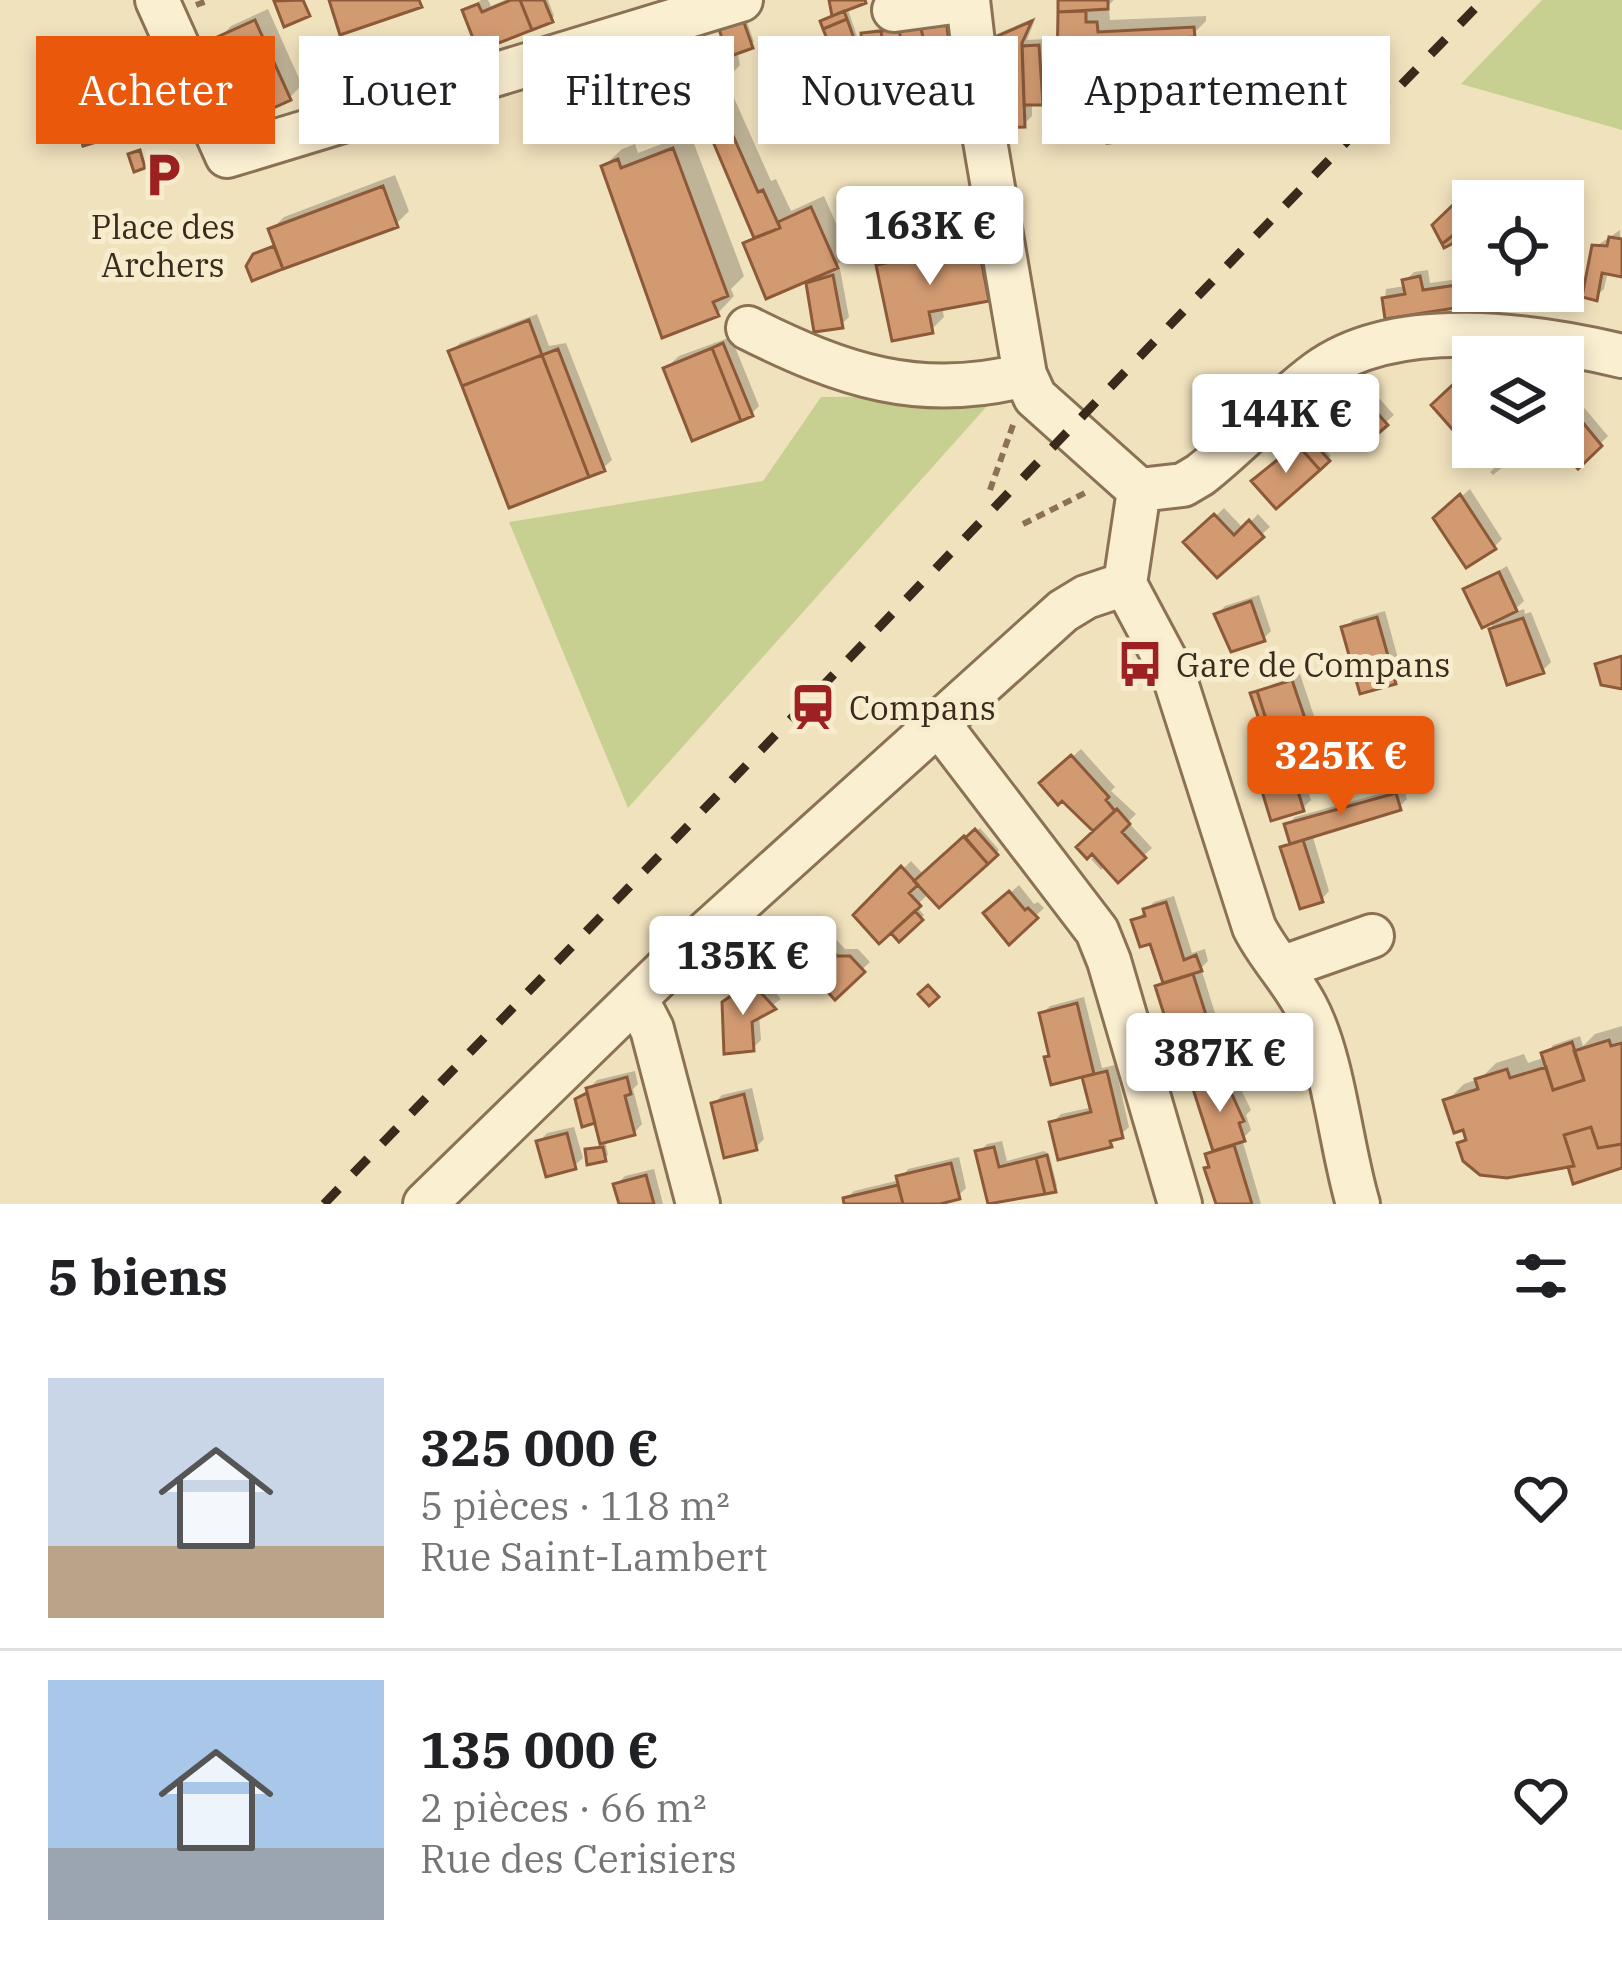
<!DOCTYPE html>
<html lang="fr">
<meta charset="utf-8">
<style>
body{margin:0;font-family:"IBM Plex Serif",serif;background:#f2f2f2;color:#202124;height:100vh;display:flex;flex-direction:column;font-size:45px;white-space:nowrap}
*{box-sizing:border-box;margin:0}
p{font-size:39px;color:#757577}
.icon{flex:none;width:66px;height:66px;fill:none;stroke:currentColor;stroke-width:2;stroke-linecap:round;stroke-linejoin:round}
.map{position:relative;height:1204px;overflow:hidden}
.sheet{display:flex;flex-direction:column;background:#fff;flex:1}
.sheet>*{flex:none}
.guide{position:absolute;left:36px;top:36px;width:1551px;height:108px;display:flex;gap:24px}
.fabs{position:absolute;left:1452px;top:180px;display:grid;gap:24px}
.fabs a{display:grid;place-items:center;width:132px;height:132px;border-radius:0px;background:#fff;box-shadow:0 6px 18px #0003;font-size:60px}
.price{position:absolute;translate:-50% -102px;padding:0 27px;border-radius:12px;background:#fff;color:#222;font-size:39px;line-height:78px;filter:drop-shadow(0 3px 6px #0008)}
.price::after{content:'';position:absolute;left:50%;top:72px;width:36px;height:27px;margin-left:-18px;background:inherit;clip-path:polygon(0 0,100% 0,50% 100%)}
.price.active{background:#ea580c;color:#fff}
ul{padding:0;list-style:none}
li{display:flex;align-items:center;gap:36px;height:300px;padding:0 48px}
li+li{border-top:3px solid #e0e0e0}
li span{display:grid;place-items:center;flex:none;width:336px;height:240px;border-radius:0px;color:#555}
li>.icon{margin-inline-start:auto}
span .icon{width:144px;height:144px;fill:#fffc;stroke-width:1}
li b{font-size:51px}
h2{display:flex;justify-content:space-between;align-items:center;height:144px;padding:0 48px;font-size:51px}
.tag{padding:0 42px;border-radius:0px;background:#fff;box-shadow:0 6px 18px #0003;font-size:42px;line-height:108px}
.tag.active{background:#ea580c;color:#fff}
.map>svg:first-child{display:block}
.green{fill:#c8d091}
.shadow{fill:#0003}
.building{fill:#d29a71;stroke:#8c5a39;stroke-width:3}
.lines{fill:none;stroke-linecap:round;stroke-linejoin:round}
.minor-casing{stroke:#8b7255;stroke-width:48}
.path{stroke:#8b7255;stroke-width:6;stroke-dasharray:9 6;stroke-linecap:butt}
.minor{stroke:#fbefd2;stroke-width:42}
.rail{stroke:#392a1b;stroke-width:9;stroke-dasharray:21 21;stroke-linecap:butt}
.labels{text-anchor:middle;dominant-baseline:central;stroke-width:10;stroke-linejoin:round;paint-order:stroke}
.poi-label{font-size:33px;fill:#392a1b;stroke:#f8ecce;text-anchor:start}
</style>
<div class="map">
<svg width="1622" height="1204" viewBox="0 0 1622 1204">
<rect width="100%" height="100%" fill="#f1e2be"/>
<path class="green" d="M1542,0H1622V130L1461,84Z
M996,396L628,808L509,522L763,481L821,397Z"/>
<path class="shadow" d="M481,0H488L491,6L505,0H548L554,16L551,20L466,11Z
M832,0H866L847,7L858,39L855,42L823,21L835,15Z
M1061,0H1114L1103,10H1109L1110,20L1206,16V21L1193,34L1160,36V49L1147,62L1060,66Z
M268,9L302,85L289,98L219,39L231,26Z
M745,16L754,42L737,50L740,65L726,80L771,181L776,179L791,211L824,196L849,253L831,271L840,269L849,317L841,325L809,284L819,273L746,243L756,234L696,93L599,80L580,72L567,77L565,70L625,42L630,60L636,58L642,70L660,61L665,72L725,40Z
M948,16L954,64L951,67L913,41L880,43L882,63L874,71L832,61L840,52L865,47L868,31Z
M1036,17L1027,40L1046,39L1050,94L1041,102H1032V116L1024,124L989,42L997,34Z
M891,73L894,97L891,100L878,77Z
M111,85L123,126L114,134L74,101L82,93Z
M1162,92L1165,127L1157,135L1106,104L1114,95Z
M690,133L744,276L731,289L734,296L717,314L604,166L622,149L635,144L638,153Z
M395,175L409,211L396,224L253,277L256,256L277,245L271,230L284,217Z
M1459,203L1473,229L1470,232L1435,226Z
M1620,230L1622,274L1608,271L1604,289L1596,297L1595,247Z
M990,233L1001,285L988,298L942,307L944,317L931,330L880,266L893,253Z
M1563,236L1582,240L1575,273L1567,281L1563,280Z
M1428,270L1430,283L1473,277V291L1480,294L1472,302L1385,298L1386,289L1418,284L1407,279L1414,272Z
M537,314L549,346L566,343L612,460L603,468L452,351L460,343Z
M731,337L759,406L751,414L666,368L679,356Z
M1469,374L1473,378V438L1435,405Z
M1370,388L1394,415L1360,445L1336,418Z
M1575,397L1608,436L1579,465L1563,447V407Z
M1312,434L1331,456L1276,505L1263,473Z
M1532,447H1552L1540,456Z
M1504,459L1508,463L1493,475L1490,472Z
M1470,489L1502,539L1494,547L1445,510Z
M1224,508L1244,529L1258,514L1270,527L1217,574L1188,543Z
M1507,566L1524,601L1510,614L1524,609L1525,614L1531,612L1551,662L1543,670L1492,629V620L1467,589Z
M1259,595L1271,631L1263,639L1217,614L1225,606Z
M1385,611L1402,673L1394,681L1345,628L1353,620Z
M1300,674L1321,737L1313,745L1259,741L1268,736L1257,691Z
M1081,749L1115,787L1111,791L1136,814L1128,822L1152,848L1118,879L1106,865L1101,870L1091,859L1100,850L1097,830L1043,784Z
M1302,771L1311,800L1303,808L1264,789L1272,781Z
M1404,787L1407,799L1399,807L1312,834L1329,891L1321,900L1284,848L1292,840L1287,825L1295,817Z
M980,828L999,850L939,904L929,893L916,906L924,915L899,938L857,915L911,861L924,875Z
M1019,885L1034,904L1038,902L1044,908L1010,940L995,906Z
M1174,896L1192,953L1205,949L1208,961L1201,968L1219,1026L1211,1034L1159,987L1165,981L1152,940L1135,921L1154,902Z
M829,932L845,949H858L870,962L835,995L814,973L786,976Z
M761,976L781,999L759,1015L761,1040L753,1048L734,994Z
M1084,997L1102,1068L1115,1065L1129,1127L1110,1144L1052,1123L1061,1114L1093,1107L1085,1073L1047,1058L1052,1053L1042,1014L1050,1006Z
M1622,1026V1165L1461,1144L1468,1136L1447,1101L1464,1084L1481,1078L1496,1063L1524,1054L1528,1063L1546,1057L1553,1045L1580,1036L1583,1046L1595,1034Z
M635,1071L638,1084L633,1089L642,1124L634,1133L605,1140L608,1155L604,1158L588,1150L603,1145L596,1117L582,1096L597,1080Z
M1233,1073L1251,1110L1246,1115L1251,1130L1242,1139L1261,1204H1219L1208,1169L1211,1165L1208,1155L1215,1148L1196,1089L1204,1081Z
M752,1088L764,1139L756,1147L714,1104L722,1095Z
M574,1127L583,1158L574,1166L539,1142L547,1133Z
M1002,1141L1007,1161L1044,1151L1049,1154L1057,1186L991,1204L979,1152L987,1144Z
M959,1157L966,1188L958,1196L927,1204H847L846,1199L854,1191L900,1180L908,1169Z
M654,1169L663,1204H621L617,1184L625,1176Z"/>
<path class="building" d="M303,0L310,16L284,27L274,1Z
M329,0H419L422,7L340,35Z
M511,0H520L532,30L478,51L462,10L478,4L482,12Z
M520,0H544L553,22L532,30Z
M829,0H865L866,3L832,16Z
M1058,0H1108V9L1058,12Z
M844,11L847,19L823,29L820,21Z
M1086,11V22H1097L1098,32L1194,27L1195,37L1148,40V65L1057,69L1058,12Z
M742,17L753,48L728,57L718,26Z
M946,18L949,44L925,45L919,21Z
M847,19L856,44L833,53L823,29Z
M255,20L291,100L251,118L215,38Z
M919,21L925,45L902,44L899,30Z
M1032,21L1022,43L1025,127L993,128L986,41Z
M899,30L902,44L883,45L881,31Z
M881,31L883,45L862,47L861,33Z
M910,44L925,45L926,72L913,73Z
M949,44L952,70L926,72L925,45Z
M1039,45L1043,105H1024L1022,46Z
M721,46L729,81L712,88L758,192L763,190L780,228L754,238L694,97L617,131L597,84L584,89L574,65L613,53L618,71L623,69L629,81L647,71L652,82Z
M873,51L876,74L834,83L828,60Z
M806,63L808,76L790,79L786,66Z
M889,75L892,103L878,105L875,76Z
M103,91L116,136L83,146L70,100Z
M1155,99L1158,138L1107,143L1103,102Z
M673,148L728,296L713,302L719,316L662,338L601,166L618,159L621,168Z
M140,150L145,168L134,172L128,154Z
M383,186L398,227L283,269L268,229Z
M1455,203L1466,225L1442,244L1432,225Z
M811,207L838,268L766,299L743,243L780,228L778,222Z
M1466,225L1471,234L1444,248L1442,244Z
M1609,237L1622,239V277L1602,273L1597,301L1582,297L1592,245L1607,246Z
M978,244L989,301L929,312L933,333L892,341L876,265Z
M1563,245L1575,247L1568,284L1563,283Z
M274,246L283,269L252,281L246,266L253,254Z
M833,275L843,328L814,332L806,283Z
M1420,276L1423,290L1470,283L1474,305L1385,319L1382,298L1405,294L1402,280Z
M529,320L542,355L462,386L448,351Z
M723,343L753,416L741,421L712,348Z
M712,348L741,421L692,441L663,368Z
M558,349L605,471L589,477L542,355Z
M542,355L589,477L509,508L462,386Z
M1459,379L1473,395V442L1468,447L1431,405Z
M1360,394L1388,425L1360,449L1332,418Z
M1566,402L1602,446L1578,469L1559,447H1563Z
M1307,435L1330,461L1320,470L1297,444Z
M1297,444L1320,470L1276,509L1251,481Z
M1460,494L1496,549L1466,568L1433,518Z
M1214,514L1234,535L1249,520L1264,537L1217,578L1183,542Z
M1499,572L1517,611L1482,628L1463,589Z
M1251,601L1265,641L1231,652L1214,614Z
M1377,617L1396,684L1360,694L1341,627Z
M1523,618L1544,673L1507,685L1489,629Z
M1622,656V689L1601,685L1595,664Z
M1292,680L1315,748L1279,760L1257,691Z
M1257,691L1279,760L1263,765L1255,740L1265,737L1250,693Z
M1071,755L1109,797L1106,800L1115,811L1093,831L1062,801L1058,805L1039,783Z
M1294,778L1304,811L1271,821L1261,788Z
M1396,793L1401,810L1290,844L1284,824Z
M1117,809L1130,824L1122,832L1146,858L1118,883L1092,854L1087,859L1076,847Z
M975,829L998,855L988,864L965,838Z
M964,836L988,864L939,908L914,881Z
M1303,840L1323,902L1300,909L1280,847Z
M901,866L918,885L909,893L921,906L879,944L853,915Z
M1009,891L1025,910L1028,908L1038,918L1009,945L983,913Z
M1166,902L1184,960L1196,955L1202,971L1163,983L1150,944L1140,947L1131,920L1145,916L1143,909Z
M915,911L923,920L899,942L891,933Z
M819,937L837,956H850L865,972L835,1000L814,977L803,987L798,982L793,987L782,976Z
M1193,974L1213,1037L1175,1049L1155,986Z
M751,982L776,1009L752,1022L754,1051L724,1054L722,1002Z
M928,985L939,997L929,1006L918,994Z
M1077,1003L1094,1074L1051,1085L1044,1057L1049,1056L1039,1013Z
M1609,1040L1611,1046L1622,1043V1144L1598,1148L1591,1127L1564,1135L1574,1166L1507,1178L1480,1175L1463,1161L1457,1143L1466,1140L1463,1130L1454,1133L1443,1100L1478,1089L1475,1079L1507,1069L1510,1078L1546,1067L1553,1090L1584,1080L1574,1051Z
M1572,1042L1584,1080L1553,1090L1541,1053Z
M1107,1071L1123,1138L1110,1141L1112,1147L1058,1160L1049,1122L1091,1112L1082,1077Z
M627,1077L631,1094L625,1096L635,1135L600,1144L586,1088Z
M1225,1079L1244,1121L1239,1123L1245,1141L1213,1151L1193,1089Z
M587,1093L595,1123L582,1127L575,1099Z
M744,1094L757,1150L724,1158L711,1103Z
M1591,1127L1598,1148L1622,1144V1168L1573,1184L1568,1167L1574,1166L1564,1135Z
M567,1133L576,1169L546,1177L536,1141Z
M1234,1145L1252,1204H1216L1204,1168L1209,1167L1205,1154Z
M603,1147L606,1161L587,1165L585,1149Z
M994,1147L999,1167L1036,1158L1045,1194L988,1204L975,1151Z
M1047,1155L1056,1192L1045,1194L1036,1158Z
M951,1163L960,1199L940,1204H903L896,1176Z
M646,1175L654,1204H619L613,1184Z
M898,1185L903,1204H844L843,1198Z"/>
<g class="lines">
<defs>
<path id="minor" d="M157,0L227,156L741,0
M968,0L983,129L1025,375L1035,397L1139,490
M894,10L968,0
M748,328C842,375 920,402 1025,375
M1139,490L1125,584L1174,676L1254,927C1268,955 1290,977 1305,1005C1334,1058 1340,1144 1358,1204
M1139,490L1183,485L1200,475C1241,443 1276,403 1318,372C1396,315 1535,335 1622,356
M938,723L1097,931L1109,961L1180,1204
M1281,968L1372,936
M636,998L652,1029L698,1204
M425,1204L666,969L1063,611L1086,597L1125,584"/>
</defs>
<use href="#minor" class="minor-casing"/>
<path class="path" d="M196,5L210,0
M990,490L1013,425
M1023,524L1089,491"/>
<use href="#minor" class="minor"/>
<path class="rail" d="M324,1204L1483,0"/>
</g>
<defs>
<symbol id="parking-bare" viewBox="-9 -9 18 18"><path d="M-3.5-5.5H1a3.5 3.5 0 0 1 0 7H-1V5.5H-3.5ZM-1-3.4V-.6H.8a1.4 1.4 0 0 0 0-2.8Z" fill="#9e2121" stroke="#f8ecce" stroke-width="2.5" paint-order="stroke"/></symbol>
<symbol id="bus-bare" viewBox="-9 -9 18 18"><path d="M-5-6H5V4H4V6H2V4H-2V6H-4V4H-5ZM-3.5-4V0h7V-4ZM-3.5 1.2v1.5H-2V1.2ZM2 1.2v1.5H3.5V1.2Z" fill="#9e2121" stroke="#f8ecce" stroke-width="2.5" paint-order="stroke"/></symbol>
<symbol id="station-bare" viewBox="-9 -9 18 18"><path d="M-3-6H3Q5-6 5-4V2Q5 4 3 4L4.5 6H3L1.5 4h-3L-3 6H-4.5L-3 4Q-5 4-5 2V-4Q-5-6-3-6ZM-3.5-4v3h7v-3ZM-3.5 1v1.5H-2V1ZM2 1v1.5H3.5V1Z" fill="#9e2121" stroke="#f8ecce" stroke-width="2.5" paint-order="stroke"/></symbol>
</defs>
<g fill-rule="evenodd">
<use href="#parking-bare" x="130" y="142" width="66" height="66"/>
<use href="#bus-bare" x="1107" y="631" width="66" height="66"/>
<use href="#station-bare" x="780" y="674" width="66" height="66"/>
</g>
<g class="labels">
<g class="poi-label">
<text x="163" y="226" text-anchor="middle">Place des<tspan x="163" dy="38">Archers</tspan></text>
<text x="1176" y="664">Gare de Compans</text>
<text x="849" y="707">Compans</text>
</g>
</g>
</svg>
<div class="fabs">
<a><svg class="icon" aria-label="locate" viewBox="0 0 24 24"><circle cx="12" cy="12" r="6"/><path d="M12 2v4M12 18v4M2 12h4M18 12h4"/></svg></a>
<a><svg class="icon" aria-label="layers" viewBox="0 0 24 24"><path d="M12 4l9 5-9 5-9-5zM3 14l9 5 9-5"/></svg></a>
</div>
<b class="price" style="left:930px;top:288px">163K €</b>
<b class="price" style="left:1286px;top:476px">144K €</b>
<b class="price active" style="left:1341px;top:818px">325K €</b>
<b class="price" style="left:743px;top:1018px">135K €</b>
<b class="price" style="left:1220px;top:1115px">387K €</b>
<div class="guide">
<a class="tag active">Acheter</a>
<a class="tag">Louer</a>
<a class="tag">Filtres</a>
<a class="tag">Nouveau</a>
<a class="tag">Appartement</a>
</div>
</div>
<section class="sheet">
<h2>5 biens<svg class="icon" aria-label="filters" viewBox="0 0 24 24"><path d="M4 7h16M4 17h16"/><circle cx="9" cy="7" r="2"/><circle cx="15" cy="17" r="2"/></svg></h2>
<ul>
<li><span style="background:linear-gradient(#c9d6e8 70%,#b9a48a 0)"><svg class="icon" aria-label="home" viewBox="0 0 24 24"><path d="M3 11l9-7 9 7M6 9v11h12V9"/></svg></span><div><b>325 000 €</b><p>5 pièces · 118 m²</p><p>Rue Saint-Lambert</p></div><svg class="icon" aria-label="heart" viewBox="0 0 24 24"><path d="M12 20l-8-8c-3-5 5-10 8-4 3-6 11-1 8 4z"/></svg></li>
<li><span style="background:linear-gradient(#a9c7e8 70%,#9aa5b1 0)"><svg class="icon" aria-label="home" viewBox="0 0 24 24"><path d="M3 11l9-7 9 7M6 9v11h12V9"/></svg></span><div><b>135 000 €</b><p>2 pièces · 66 m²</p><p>Rue des Cerisiers</p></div><svg class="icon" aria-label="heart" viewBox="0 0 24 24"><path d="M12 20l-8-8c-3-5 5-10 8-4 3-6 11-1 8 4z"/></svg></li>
</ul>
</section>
